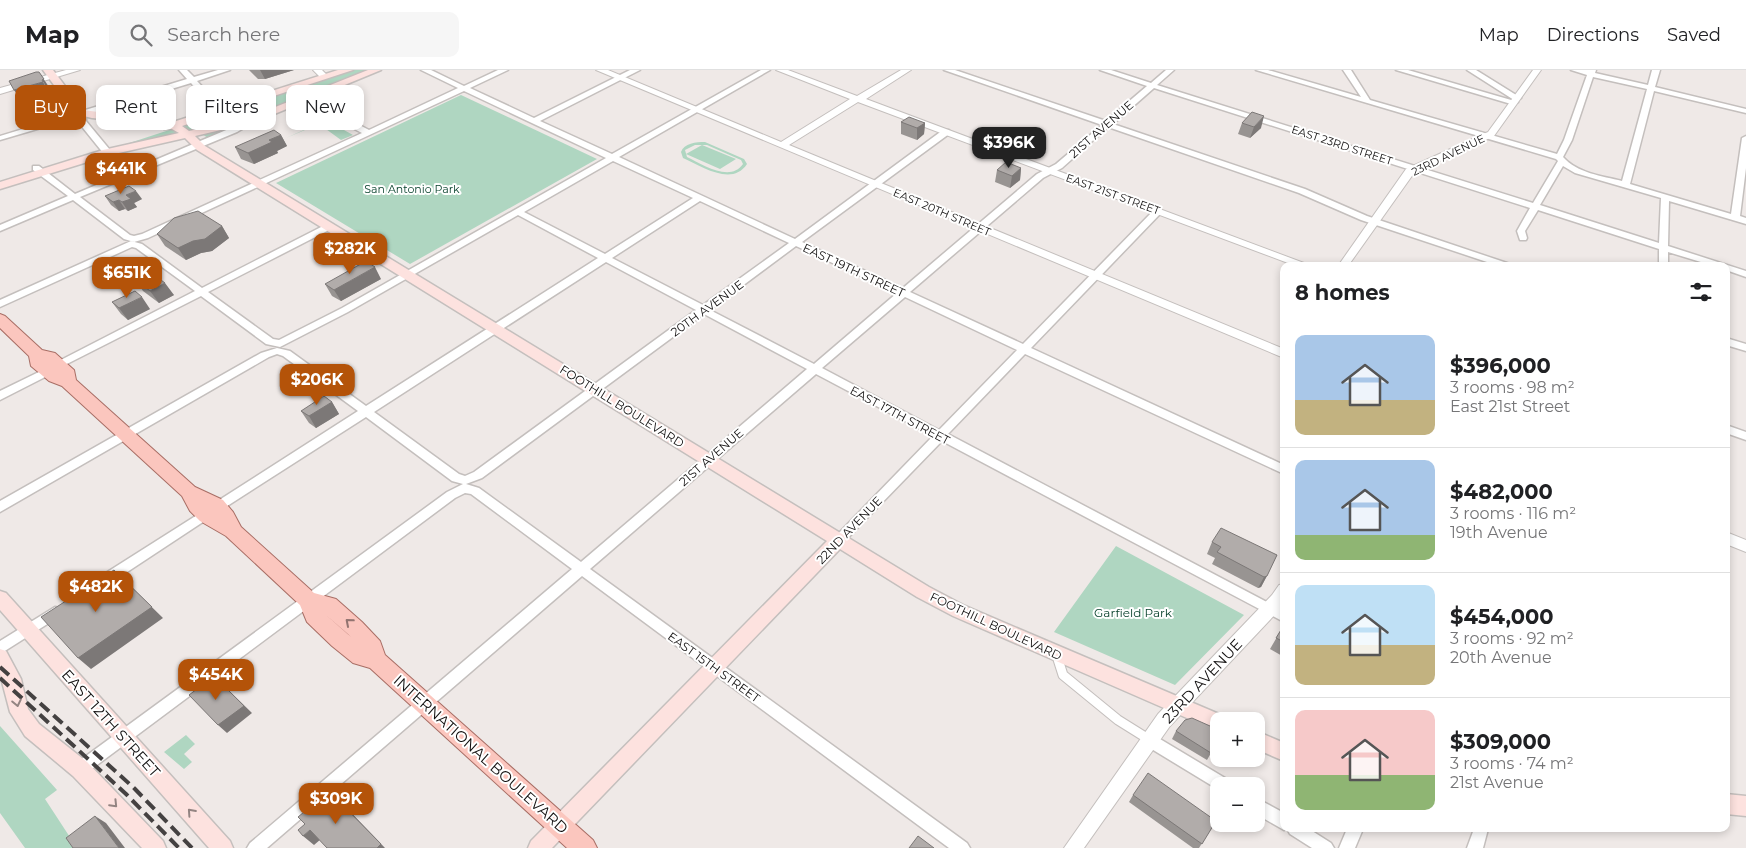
<!DOCTYPE html>
<meta charset="utf-8">
<style>
body{margin:0;font-family:Montserrat,sans-serif;background:#f6f6f6;color:#202124;height:100vh;display:flex;flex-direction:column;font-size:19px;white-space:nowrap}
*{box-sizing:border-box;margin:0}
p{font-size:16px;color:#757577}
.icon{flex:none;width:28px;height:28px;fill:none;stroke:currentColor;stroke-width:2;stroke-linecap:round;stroke-linejoin:round}
.map{position:relative;flex:1;overflow:hidden}
.panel{position:absolute;left:1280px;top:192px;width:450px;height:570px;display:flex;flex-direction:column;background:#fff;border-radius:10px;box-shadow:0 2px 8px #0003}
.panel>*{flex:none}
.hud{position:absolute;left:15px;top:15px;width:475px;height:45px;display:flex;gap:10px}
.tools{position:absolute;left:1210px;top:642px;display:grid;gap:10px}
.tools a{display:grid;place-items:center;width:55px;height:55px;border-radius:10px;background:#fff;box-shadow:0 2px 8px #0003;font-size:25px}
.price{position:absolute;translate:-50% -42px;padding:0 11px;border-radius:10px;background:#b45309;color:#fff;font-size:16px;line-height:32px;filter:drop-shadow(0 1px 2px #0008)}
.price::after{content:'';position:absolute;left:50%;top:30px;width:15px;height:11px;margin-left:-8px;background:inherit;clip-path:polygon(0 0,100% 0,50% 100%)}
.price.selected{background:#222;color:#fff}
ul{padding:0;list-style:none}
li{display:flex;align-items:center;gap:15px;height:125px;padding:0 15px}
li+li{border-top:1px solid #e0e0e0}
li span{display:grid;place-items:center;flex:none;width:140px;height:100px;border-radius:10px;color:#555}
li>.icon{margin-inline-start:auto}
span .icon{width:60px;height:60px;fill:#fffc;stroke-width:1}
li b{font-size:21px}
h2{display:flex;justify-content:space-between;align-items:center;height:60px;padding:0 15px;font-size:21px}
.pill{padding:0 18px;border-radius:10px;background:#fff;box-shadow:0 2px 8px #0003;font-size:18px;line-height:45px}
.pill.selected{background:#b45309;color:#fff}
header{display:flex;align-items:center;gap:30px;box-sizing:border-box;height:70px;padding:0 25px;background:#fff;border-bottom:1px solid #e0e0e0}
header strong{font-size:24px}
nav{display:flex;gap:28px;margin-inline-start:auto;font-size:18px}
.search{width:350px;height:45px;background:#f6f6f6;display:flex;align-items:center;gap:12px;box-sizing:border-box;padding:0 18px;border-radius:10px;color:#757577;font-size:19px}
.map>svg:first-child{display:block}
.green{fill:#afd6c1;fill-rule:evenodd}
.lines{fill:none;stroke-linecap:round;stroke-linejoin:round}
.pedestrian-casing{stroke:#c4bfbd;stroke-width:11}
.minor-casing{stroke:#c4bfbd;stroke-width:3}
.tertiary-casing{stroke:#c4bfbd;stroke-width:2}
.secondary-casing{stroke:#c4bfbd;stroke-width:3}
.primary-casing{stroke:#a86e65;stroke-width:2}
.pedestrian{stroke:#fff;stroke-width:9}
.minor{fill:#fff;fill-rule:evenodd}
.tertiary{fill:#fff;fill-rule:evenodd}
.secondary{fill:#fde2df;fill-rule:evenodd}
.primary{fill:#fbc6be;fill-rule:evenodd}
.rail{stroke:#444141;stroke-width:4;stroke-dasharray:12 6;stroke-linecap:butt}
.wall{fill:#989492}
.shaded-wall{fill:#7c7877}
.building{fill:#b1acaa;stroke:#7c7877}
.oneway{stroke:#927470}
.oneway2{stroke:#938482}
.labels{text-anchor:middle;dominant-baseline:central;stroke-width:4;stroke-linejoin:round;paint-order:stroke}
.far-street-label{font-size:11px;fill:#121010;stroke:#fff}
.far-park-label{font-size:11px;fill:#003c26;stroke:#fff}
.street-label{font-size:12px;fill:#121010;stroke:#fff}
.park-label{font-size:12px;fill:#003c26;stroke:#fff}
.near-street-label{font-size:15px;fill:#121010;stroke:#fff}
</style>
<header>
<strong>Map</strong>
<div class="search"><svg class="icon" aria-label="search" viewBox="0 0 24 24"><circle cx="10" cy="10" r="6"/><path d="M15 15l6 6"/></svg>Search here</div>
<nav><a>Map</a><a>Directions</a><a>Saved</a></nav>
</header>
<div class="map">
<svg width="1746" height="778" viewBox="0 0 1746 778">
<rect width="100%" height="100%" fill="#efe9e7"/>
<path class="green" d="M353,0H369L266,42L230,53H242L209,69L197,60L114,78Z
M461,25L597,89L410,194L276,113Z
M60,35L66,43L35,52L29,44Z
M326,50L353,65L341,70L319,54L286,68Z
M705,72L744,89L747,94C732,117 701,96 683,88L681,82C684,73 696,72 705,72ZM695,75H707L741,90L743,94C730,113 702,94 687,87L685,80Z
M702,75L736,89L720,99L686,84Z
M1116,476L1244,545L1175,615L1054,562Z
M0,656L57,720L45,729L77,778H25L0,743Z
M186,665L195,674L184,684L192,692L184,699L164,682Z"/>
<g class="lines">
<defs>
<path id="pedestrian" d="M1056,583L1063,605L1118,650L1150,670"/>
<path id="minor" d="M179,0H187L194,7L218,0H230L197,11L223,39V43H217L191,13L86,45V51L110,80V84H104L79,53L78,47L0,70V66L187,9Z
M421,0H431L464,16L498,0H508L470,18L534,48L630,0H640L540,51L612,84L761,0H770L619,87L795,169L943,60H949V64L802,172L903,218L1037,104L1056,94L1102,55L944,0H955L1106,51L1147,16L1100,0H1111L1151,13L1166,0H1174L1157,15L1533,133L1558,91L1556,89L1256,0H1268L1361,27L1343,0H1351L1370,30L1557,84L1564,70L1587,5L1571,0H1596L1595,3L1648,15L1652,0H1660L1655,17L1746,39V43L1654,21L1630,114L1731,144L1742,68L1746,66V98L1740,146L1746,148V154L1669,131L1668,176L1746,201V207L1726,200V196H1714L1668,182V196H1659V179L1538,140L1525,161L1527,168L1526,170H1520L1517,161L1530,138L1154,18L1113,54L1305,119L1367,146L1510,194L1512,196H1499L1361,150L1299,123L1108,57L1062,98L1043,108L910,222L1023,274L1155,139H1161V143L1031,278L1284,395V404L1025,284L948,364L1284,541V552L942,371L843,473L839,475L835,473L833,470L835,467L933,366L816,304L590,499L967,773L970,778H949L582,506L267,778H247L250,773L572,499L471,424L465,423L455,428L85,704L80,706L75,704L73,699L75,694L447,422L463,414L452,411L366,347L221,440H213L211,437L213,434L358,341L283,286L277,284L269,287L0,442V431L261,283L277,278L290,281L366,336L598,188L518,145L348,242L280,277L266,274L201,226L59,298L55,297L54,295L55,293L195,221L136,178L132,177L0,237V230L131,171L142,174L202,218L325,155H331V159L208,222L273,269L279,270L342,238L606,88L464,21L148,168L134,172L124,169L73,130L0,161V155L68,126L33,100V96H39L75,124L231,58L248,48H254V52L237,62L80,127L130,165L134,166L142,164L362,63L302,32V28H308L369,60L458,18ZM1593,7L1647,19L1622,111C1602,106 1577,103 1563,87L1572,70ZM613,91L693,128L605,184L524,142ZM1563,96L1575,103L1661,128L1659,173L1540,135ZM700,131L789,173L703,235L612,188ZM796,176L897,223L814,294L710,240ZM606,192L696,240L474,402L465,406L459,404L374,342ZM905,227L1017,280L939,360L822,298ZM704,244L807,299L581,492L479,418L466,414L482,408Z
M1396,0H1408L1518,32L1511,34Z
M1467,0H1476L1521,28L1514,30Z
M1726,268L1746,274V281L1726,275Z
M47,298L52,302L51,304L0,330V321Z
M1726,355L1746,362V370L1726,363Z
M205,440L209,442L211,445L209,448L109,514L105,515L101,514L99,510L101,506Z
M55,537L60,538L61,542L60,546L0,584V571Z
M1150,663L1230,711L1232,716H1219V720L1145,675L1143,670L1145,665Z
M1256,728L1284,743V759H1286L1284,760L1256,744Z
M1287,759H1309L1331,773L1334,778H1312L1290,764Z
M1347,759H1363L1355,778H1339Z
M1474,759H1488L1483,778H1467Z"/>
<path id="tertiary" d="M66,0H80L0,24V18Z
M313,0H322L329,7L322,9Z
M596,0H608L781,72L850,29L776,0H788L857,26L901,0H911L866,29L1312,196H1296L858,32L789,75L1284,279V288Z
M1533,0H1541L1494,66L1414,103L1348,196H1338L1406,99L1488,62Z
M1726,462L1746,470V482L1726,474Z
M1284,514V535L1170,656L1084,778H1064L1158,644L1272,525L1279,515Z"/>
<path id="secondary" d="M43,0H53L83,40L173,52L338,0H353L182,56L189,61L248,48L368,0H381L255,52L195,66L205,76L929,517L965,536L1226,647L1228,651H1219V662L953,546L917,527L840,479L552,778H528L531,771L827,471L197,80L185,68L110,85L0,119V112L103,80L179,63L172,59H164L162,55L92,48L75,44Z
M0,521L6,523L230,771L233,778H209L0,540Z
M0,579L6,581L21,609L28,639L39,654L87,692L163,771L166,778H142L73,706L25,666L10,642L0,604Z
M1256,661L1284,673V691L1256,679Z
M1726,724L1746,726V746L1726,744Z"/>
<path id="primary" d="M0,244L5,246L42,280L55,283L74,300L76,310L195,417L223,430L233,442L241,457L314,523L336,529L362,552L380,571L385,585L593,770L597,778H567L370,598L353,593L332,576L307,552L300,535L226,466L200,451L190,441L182,426L62,316L49,311L31,296L29,286L0,258ZM326,545L348,564L351,567Z"/>
</defs>
<use href="#pedestrian" class="pedestrian-casing"/>
<use href="#minor" class="minor-casing"/>
<use href="#tertiary" class="tertiary-casing"/>
<use href="#secondary" class="secondary-casing"/>
<use href="#primary" class="primary-casing"/>
<use href="#pedestrian" class="pedestrian"/>
<use href="#minor" class="minor"/>
<use href="#tertiary" class="tertiary"/>
<use href="#secondary" class="secondary"/>
<use href="#primary" class="primary"/>
<path class="rail" d="M0,597L134,718L192,778
M0,608L126,724L179,778"/>
</g>
<path class="wall" d="M249,0H294L265,9H258Z
M901,52L925,53L924,64L917,70L901,64Z
M1242,53L1261,58L1250,68L1238,64Z
M281,65L287,76L277,81L278,83L254,94L241,89L235,77Z
M1021,98L1020,110L1010,118L995,112L997,100Z
M105,126L142,129L134,133L137,137L128,141L125,139L119,141L111,135Z
M222,156L229,168L212,181L201,183L186,190L165,176L157,164Z
M135,209L174,225L159,233L143,221Z
M381,209L341,231L332,226L325,214Z
M112,232L150,239L128,250L121,244Z
M332,332L339,344L316,358L309,353L301,341Z
M1212,472L1277,485L1261,517L1258,518L1212,494L1215,488L1207,484Z
M1284,555V587L1270,579Z
M1176,661L1219,669L1207,690L1172,669Z
M1133,725L1216,751L1199,778H1193L1129,732Z"/>
<path class="shaded-wall" d="M260,0H294L265,9Z
M39,2L51,20L49,21L42,10Z
M43,12L50,23L22,31L14,20Z
M1264,46L1261,58L1250,68L1254,57Z
M925,53L924,64L917,70V58Z
M281,65L287,76L277,81L278,83L254,94L248,83L269,70Z
M1021,98L1020,110L1010,118L1012,106Z
M136,121L142,129L134,133L137,137L128,141L122,132L126,125Z
M119,130L125,139L119,141L113,132Z
M222,156L229,168L212,181L201,183L186,190L178,178Z
M375,197L381,209L341,231L334,220Z
M165,213L174,225L159,233L150,221Z
M142,227L150,239L128,250L119,238Z
M332,332L339,344L316,358L309,346Z
M114,500L163,548L91,599L78,588Z
M1267,506L1261,517L1258,518L1264,507Z
M214,606L252,643L227,663L218,655Z
M329,721L339,730L385,778H377Z
M95,746L106,753L125,778H119Z
M310,760L321,769L314,775L303,766Z"/>
<path class="building" d="M36,2H39L44,9L42,10L43,12L14,20L9,11Z
M1252,42L1264,46L1254,57L1242,53Z
M909,47L925,53L917,58L901,52Z
M274,60L281,65L269,70L272,72L248,83L235,77Z
M1006,92L1021,98L1012,106L997,100Z
M129,116L136,121L126,125L131,129L122,132L119,130L113,132L105,126Z
M198,141L222,156L205,169L193,171L178,178L157,164L174,148Z
M366,191L375,197L334,220L325,214Z
M150,202L165,213L150,221L135,209Z
M135,221L142,227L119,238L112,232Z
M324,326L332,332L309,346L301,341Z
M1221,458L1277,485L1267,506L1264,507L1217,482L1221,477L1212,472Z
M114,500L152,537L78,588L41,547Z
M1284,555V572L1276,568Z
M214,606L244,636L218,655L189,625Z
M1192,648L1219,660V669L1211,683L1176,661L1185,650Z
M1148,703L1216,751L1202,774L1133,725Z
M329,721L381,774L377,778H327L310,760L303,766L298,760L305,754L298,747Z
M95,746L119,778H73L66,768Z
M918,766L934,778H909Z"/>
<defs><path id="oneway-chevron" d="M-2-3.5L2.5 0L-2 3.5" fill="none" stroke-width="1.6" stroke-linecap="round" stroke-linejoin="round" transform="scale(1.25)"/></defs>
<use class="oneway" href="#oneway-chevron" transform="translate(349 552) rotate(-139)"/>
<g class="oneway2">
<use href="#oneway-chevron" transform="translate(17 633) rotate(78)"/>
<use href="#oneway-chevron" transform="translate(114 734) rotate(46)"/>
<use href="#oneway-chevron" transform="translate(191 742) rotate(-132)"/>
</g>
<g class="labels">
<g class="far-street-label">
<text transform="translate(1342 75) rotate(18)">EAST 23RD STREET</text>
<text transform="translate(1448 85) rotate(-26)">23RD AVENUE</text>
<text transform="translate(1113 124) rotate(20)">EAST 21ST STREET</text>
<text transform="translate(942 142) rotate(23)">EAST 20TH STREET</text>
</g>
<g class="far-park-label">
<text x="412" y="119">San Antonio Park</text>
</g>
<g class="street-label">
<text transform="translate(1101 59) rotate(-41)">21ST AVENUE</text>
<text transform="translate(854 200) rotate(25)">EAST 19TH STREET</text>
<text transform="translate(707 238) rotate(-36)">20TH AVENUE</text>
<text transform="translate(622 336) rotate(32)">FOOTHILL BOULEVARD</text>
<text transform="translate(900 345) rotate(28)">EAST 17TH STREET</text>
<text transform="translate(711 387) rotate(-41)">21ST AVENUE</text>
<text transform="translate(849 460) rotate(-46)">22ND AVENUE</text>
<text transform="translate(996 556) rotate(25)">FOOTHILL BOULEVARD</text>
<text transform="translate(714 597) rotate(36)">EAST 15TH STREET</text>
</g>
<g class="park-label">
<text x="1133" y="542">Garfield Park</text>
</g>
<g class="near-street-label">
<text transform="translate(1202 611) rotate(-47)">23RD AVENUE</text>
<text transform="translate(111 653) rotate(48)">EAST 12TH STREET</text>
<text transform="translate(481 684) rotate(42)">INTERNATIONAL BOULEVARD</text>
</g>
</g>
</svg>
<div class="tools">
<a>+</a>
<a>−</a>
</div>
<b class="price selected" style="left:1009px;top:99px">$396K</b>
<b class="price" style="left:121px;top:125px">$441K</b>
<b class="price" style="left:350px;top:205px">$282K</b>
<b class="price" style="left:127px;top:229px">$651K</b>
<b class="price" style="left:317px;top:336px">$206K</b>
<b class="price" style="left:96px;top:543px">$482K</b>
<b class="price" style="left:216px;top:631px">$454K</b>
<b class="price" style="left:336px;top:755px">$309K</b>
<div class="hud">
<a class="pill selected">Buy</a>
<a class="pill">Rent</a>
<a class="pill">Filters</a>
<a class="pill">New</a>
</div>
<section class="panel">
<h2>8 homes<svg class="icon" aria-label="filters" viewBox="0 0 24 24"><path d="M4 7h16M4 17h16"/><circle cx="9" cy="7" r="2"/><circle cx="15" cy="17" r="2"/></svg></h2>
<ul>
<li><span style="background:linear-gradient(#a9c7e8 65%,#c2b280 0)"><svg class="icon" aria-label="home" viewBox="0 0 24 24"><path d="M3 11l9-7 9 7M6 9v11h12V9"/></svg></span><div><b>$396,000</b><p>3 rooms · 98 m²</p><p>East 21st Street</p></div></li>
<li><span style="background:linear-gradient(#a9c7e8 75%,#8fb573 0)"><svg class="icon" aria-label="home" viewBox="0 0 24 24"><path d="M3 11l9-7 9 7M6 9v11h12V9"/></svg></span><div><b>$482,000</b><p>3 rooms · 116 m²</p><p>19th Avenue</p></div></li>
<li><span style="background:linear-gradient(#bfe0f5 60%,#c2b280 0)"><svg class="icon" aria-label="home" viewBox="0 0 24 24"><path d="M3 11l9-7 9 7M6 9v11h12V9"/></svg></span><div><b>$454,000</b><p>3 rooms · 92 m²</p><p>20th Avenue</p></div></li>
<li><span style="background:linear-gradient(#f6c9c9 65%,#8fb573 0)"><svg class="icon" aria-label="home" viewBox="0 0 24 24"><path d="M3 11l9-7 9 7M6 9v11h12V9"/></svg></span><div><b>$309,000</b><p>3 rooms · 74 m²</p><p>21st Avenue</p></div></li>
</ul>
</section>
</div>
